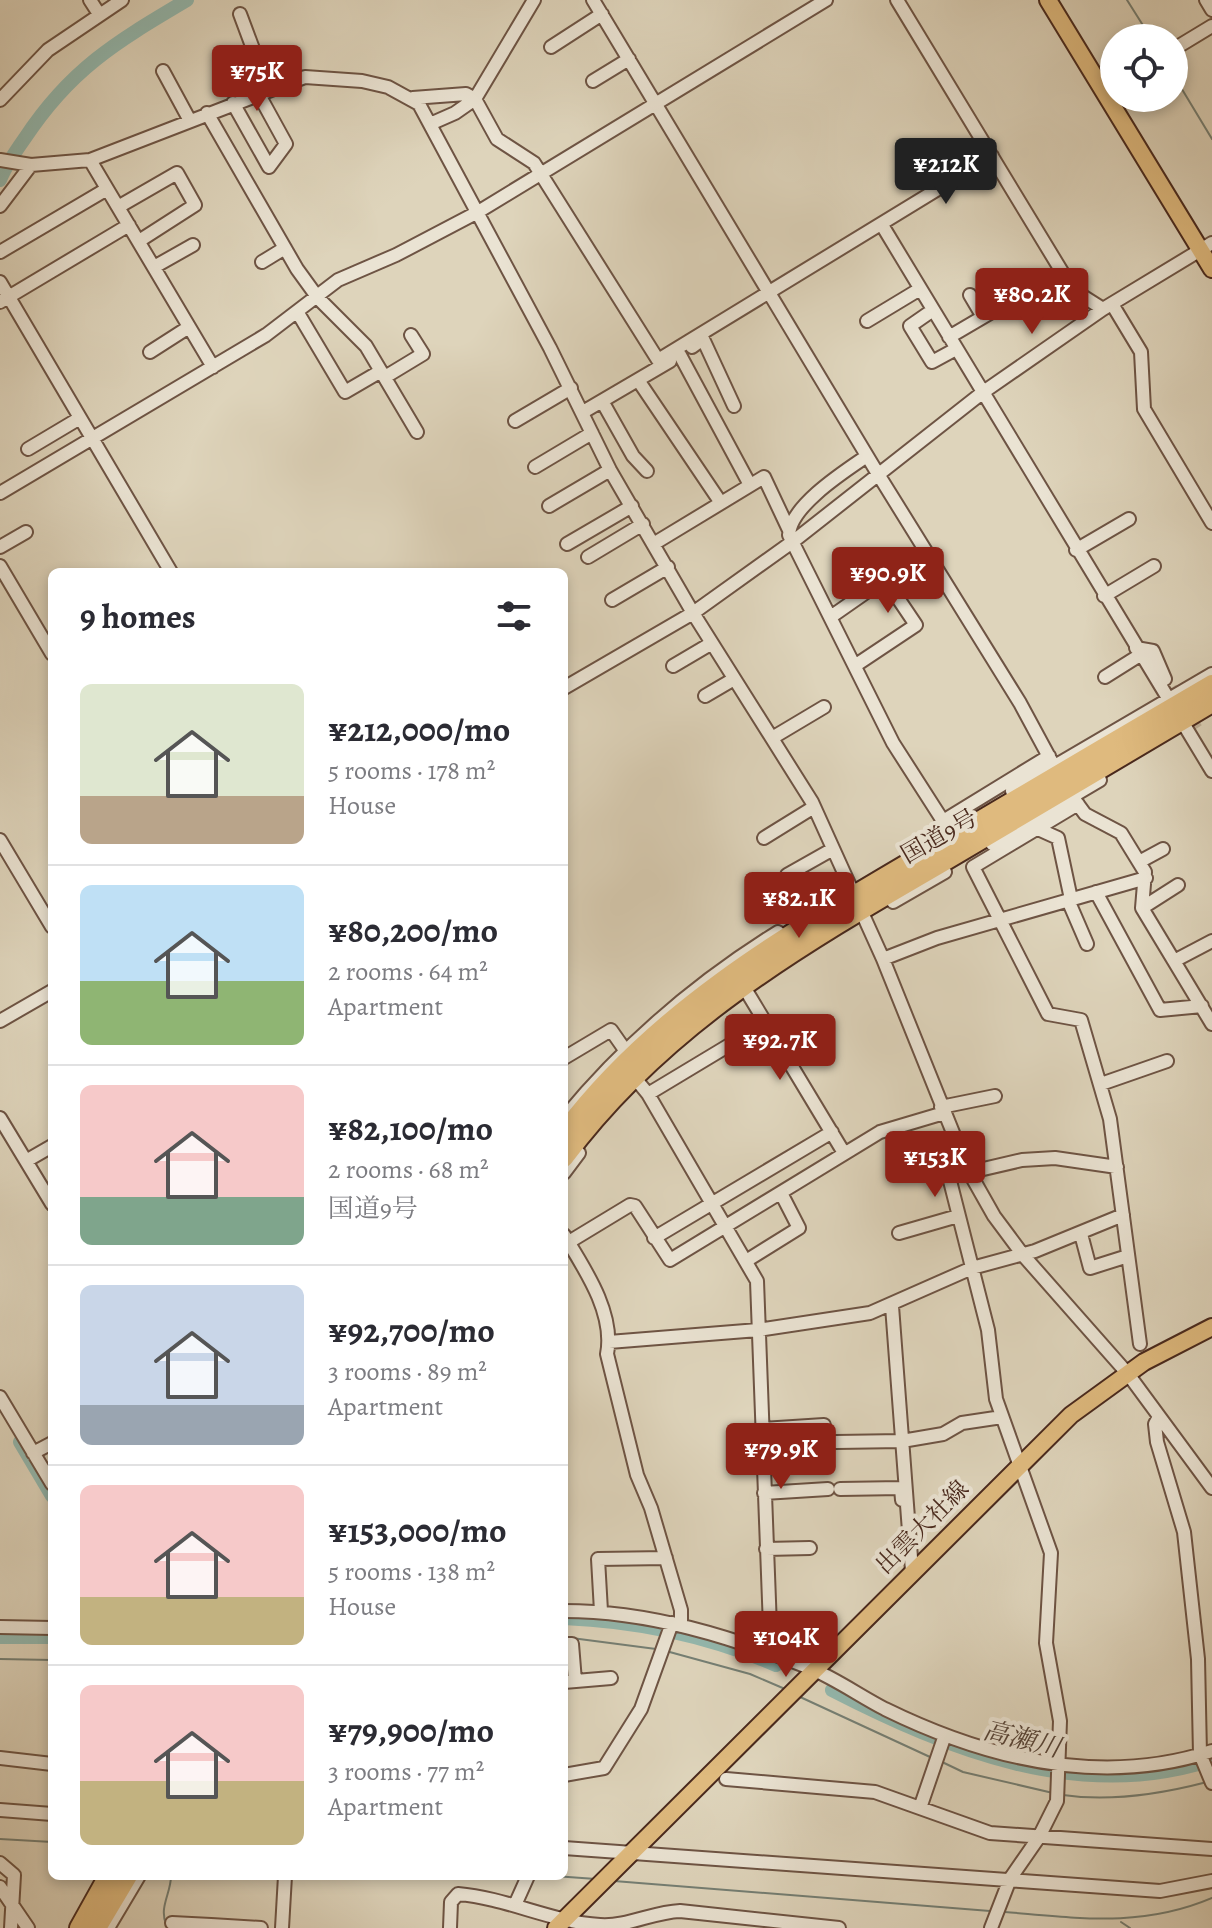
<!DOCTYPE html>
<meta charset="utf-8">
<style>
body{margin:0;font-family:Alegreya,"Noto Serif JP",serif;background:#f7f7f7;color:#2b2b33;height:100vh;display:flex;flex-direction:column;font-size:30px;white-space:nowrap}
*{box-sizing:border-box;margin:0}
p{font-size:26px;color:#7c7c81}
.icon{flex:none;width:44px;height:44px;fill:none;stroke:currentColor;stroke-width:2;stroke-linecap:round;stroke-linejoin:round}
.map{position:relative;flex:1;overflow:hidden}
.panel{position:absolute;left:48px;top:568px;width:520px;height:1312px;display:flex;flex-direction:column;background:#fff;border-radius:12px;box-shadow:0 4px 12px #0003}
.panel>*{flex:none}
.buttons{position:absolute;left:1100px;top:24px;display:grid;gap:16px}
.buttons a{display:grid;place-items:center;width:88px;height:88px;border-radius:50%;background:#fff;box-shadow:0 4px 12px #0003;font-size:40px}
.price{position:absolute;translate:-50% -68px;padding:0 18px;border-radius:8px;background:#8f2418;color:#fff;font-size:26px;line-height:52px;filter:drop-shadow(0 2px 4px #0008)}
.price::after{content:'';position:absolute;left:50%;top:48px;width:24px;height:18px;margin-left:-12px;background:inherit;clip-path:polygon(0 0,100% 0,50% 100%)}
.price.selected{background:#222;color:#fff}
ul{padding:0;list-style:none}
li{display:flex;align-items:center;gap:24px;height:200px;padding:0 32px}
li+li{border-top:2px solid #e1e1e2}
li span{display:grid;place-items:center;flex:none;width:224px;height:160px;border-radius:12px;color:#555}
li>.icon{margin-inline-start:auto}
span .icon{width:96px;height:96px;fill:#fffc;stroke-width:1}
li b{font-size:34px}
h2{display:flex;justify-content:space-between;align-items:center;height:96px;padding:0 32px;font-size:34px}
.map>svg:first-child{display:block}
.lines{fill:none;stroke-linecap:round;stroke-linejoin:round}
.stream{stroke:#757f74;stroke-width:2}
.river{stroke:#93b8ae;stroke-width:14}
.minor-tunnel{stroke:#c0b29b;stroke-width:12;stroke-dasharray:12 6;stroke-linecap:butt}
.minor-casing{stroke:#6e5444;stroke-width:16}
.major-casing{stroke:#49291d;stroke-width:20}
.highway-casing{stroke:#49291d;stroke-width:22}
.minor{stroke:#eae3d3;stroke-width:12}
.major{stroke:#dfba7e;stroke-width:16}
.highway{stroke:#dfba7e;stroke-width:18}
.labels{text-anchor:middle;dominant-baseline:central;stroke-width:8;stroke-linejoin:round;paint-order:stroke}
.street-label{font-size:24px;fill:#49291d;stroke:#eae3d3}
.water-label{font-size:26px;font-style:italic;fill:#58463a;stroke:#eae3d3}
</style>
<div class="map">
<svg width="1212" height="1928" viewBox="0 0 1212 1928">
<rect width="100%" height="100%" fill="#ded4bb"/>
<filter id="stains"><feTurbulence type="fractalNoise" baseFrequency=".0025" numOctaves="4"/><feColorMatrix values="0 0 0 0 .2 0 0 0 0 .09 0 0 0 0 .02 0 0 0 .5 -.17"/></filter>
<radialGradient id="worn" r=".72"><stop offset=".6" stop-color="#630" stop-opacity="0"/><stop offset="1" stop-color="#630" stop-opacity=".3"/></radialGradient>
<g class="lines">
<path class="stream" d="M1127,0L1151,38
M1174,76L1212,139
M564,1637L656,1649
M666,1651L750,1674L785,1689
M0,1659L52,1660
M798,1696L930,1757
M940,1761L963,1772L1053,1793
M1063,1795C1110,1802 1161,1794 1207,1782
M0,1839L52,1842
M554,1876L596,1879
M614,1881L990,1911
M1005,1912C1078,1918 1142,1928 1212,1898
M1121,1922L1130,1928
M166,1924C159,1907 171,1893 171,1876"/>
<path class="river" d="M0,180C6,165 15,152 25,138C71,68 118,41 187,0
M20,1442L52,1496
M564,1618C636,1621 709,1636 776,1665
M0,1637H52
M832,1690C949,1750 1080,1803 1212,1760"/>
<path class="minor-tunnel" d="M1171,688L1197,729"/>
<defs>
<path id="minor" d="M90,0L99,14
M593,0L878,474L1020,703L1054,766
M897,0L1073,290L1103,309
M1206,0L1212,10
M240,14L268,89
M551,47L602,14
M1174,49L1212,26
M163,71L189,119
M593,81L629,59
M1103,89L1114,83
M413,98L466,94L475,99L497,139L534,163L658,360L992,156
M0,100L48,50L122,0
M233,103L269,167L286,144L258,93
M207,113L297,269L318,298L366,346L417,432
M430,124L455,113L475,99L534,0
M0,160L31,165L90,160L305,77L362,81L388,87L419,104L550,348L610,470L693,613L812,802L883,959L968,1170L994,1216L1023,1255L1128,1374L1212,1488
M90,160L213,367
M0,206L31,165
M118,207L177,173L195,205L139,241
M882,225L1168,698
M0,252L107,189
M262,262L285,248
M154,267L193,245
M0,282L171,572
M970,295L983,317
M0,302L129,225
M1112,304L1141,352L1144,409L1212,523
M933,310L910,326L932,362L956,349
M298,313L345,392L381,371
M867,321L920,289
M949,337L995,310
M692,347L703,339L734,406
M150,352L189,327
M680,355L750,485
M385,377L423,354L411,335
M638,380L721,503
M602,401L633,456L647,471
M583,412L670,361
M515,421L571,388
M28,449L80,418
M867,456C845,471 790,506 789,535L893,743L943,821L1049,756
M535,467L592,433
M0,493L266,335L338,280L396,255L478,212L826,0
M549,506L610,470
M655,543L764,477L789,530
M567,544L632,506
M0,547L26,532
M1076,550L1129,519
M588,557L643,524
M0,566L52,654
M1104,596L1154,566
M612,600L668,567
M832,616L885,579L916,625L856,665
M1136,648L1153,651L1165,679
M673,666L712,643
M1105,677L1140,655
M564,688L693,613L795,540L982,393L1103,309L1212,243
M705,696L734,679
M1186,728L1212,771
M772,738L824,707
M1012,791L1212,674
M1074,799L1085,814L1121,833L1145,872L1142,908L1212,1024
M1078,804L973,867L1048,1014L1081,1020L1110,1119L1140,1344
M1038,829L1058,838L1071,899
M764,838L814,807
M0,840L52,927
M992,844L1100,780
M1139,862L1163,849
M787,875L833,849
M1096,892L1160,1010L1202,1006
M1068,900L1087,944
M893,902L945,872
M1142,908L1178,885
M883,959L937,938L1146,878
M1174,961L1212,941
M747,992L844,1153
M0,1021L52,991
M564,1058L611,1030L625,1050
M639,1083L648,1094L757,1281L771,1654
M1101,1084L1167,1061
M648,1094L766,1023
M941,1107L995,1096
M0,1118L52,1204
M564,1118C626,1043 696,983 778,932
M26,1161L52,1146
M564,1173L579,1153
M899,1233L958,1216
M1081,1234L1090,1268L1128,1256
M564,1235C584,1268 615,1313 607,1354L637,1475L651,1508L681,1610V1626
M654,1238L832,1132
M564,1245L630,1205L635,1206L670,1260L880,1132L944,1113
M746,1261L799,1228L781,1193
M892,1306L912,1571
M609,1342L758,1330L870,1313L972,1268L1035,1251L1123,1215
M0,1397L52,1484
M1159,1417L1155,1424L1157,1442L1184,1532L1198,1659L1200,1754L1212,1783
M761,1429L824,1425
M836,1442L902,1441L943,1434L962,1423L1002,1417
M33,1453L52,1443
M840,1489L901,1488L902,1500
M764,1493L828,1489
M766,1549L810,1548
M564,1611C649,1611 732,1637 810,1668C836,1679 860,1696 885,1709C987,1759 1102,1787 1212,1751
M601,1611L598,1559L666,1558
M0,1627L52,1628
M564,1644H572L575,1681
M564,1682L611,1678
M0,1758L52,1764
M564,1775L604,1768L641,1709L672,1623
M726,1779L875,1792L990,1833L1212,1849
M920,1808L945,1735
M0,1810L52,1814
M564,1848L1160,1891L1212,1881
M0,1863L14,1875L11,1928
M0,1887L28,1928
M515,1905L528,1876
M172,1923L211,1925
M108,1928L139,1876
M211,1928V1925L261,1928
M282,1928L285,1876
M450,1928L451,1902L458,1894C507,1898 551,1922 600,1925C627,1927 653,1912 680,1911L839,1928
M991,1928L1010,1879L1039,1837L1057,1801L1060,1721L1046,1643L1051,1553L996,1399L988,1330L949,1177L1022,1160L1055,1158L1117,1167"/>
<path id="major" d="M1048,0L1212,269
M556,1928L1071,1415L1144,1362L1212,1327"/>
<path id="highway" d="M564,1132C658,1007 793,931 925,853C1021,796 1116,740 1212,684
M564,1158C664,1023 804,943 947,860C1035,808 1123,755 1212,703
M79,1928L108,1876
M97,1928L128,1876"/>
</defs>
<use href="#minor" class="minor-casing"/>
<use href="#major" class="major-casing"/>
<use href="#highway" class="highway-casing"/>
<use href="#minor" class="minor"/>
<use href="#major" class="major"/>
<use href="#highway" class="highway"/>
</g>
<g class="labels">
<g class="street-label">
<text transform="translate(939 836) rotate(-30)">国道9号</text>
<text transform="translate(922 1527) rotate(-45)">出雲大社線</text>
</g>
<g class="water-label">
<text transform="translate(1022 1739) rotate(14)">高瀬川</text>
</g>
</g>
<rect width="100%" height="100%" filter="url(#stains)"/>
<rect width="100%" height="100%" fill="url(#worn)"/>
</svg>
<div class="buttons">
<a><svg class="icon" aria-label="locate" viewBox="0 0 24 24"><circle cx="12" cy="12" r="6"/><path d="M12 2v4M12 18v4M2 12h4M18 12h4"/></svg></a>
</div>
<b class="price" style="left:257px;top:113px">¥75K</b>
<b class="price selected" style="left:946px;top:206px">¥212K</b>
<b class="price" style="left:1032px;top:336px">¥80.2K</b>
<b class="price" style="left:888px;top:615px">¥90.9K</b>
<b class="price" style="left:799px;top:940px">¥82.1K</b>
<b class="price" style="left:780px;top:1082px">¥92.7K</b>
<b class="price" style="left:935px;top:1199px">¥153K</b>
<b class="price" style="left:781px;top:1491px">¥79.9K</b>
<b class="price" style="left:786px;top:1679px">¥104K</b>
<section class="panel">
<h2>9 homes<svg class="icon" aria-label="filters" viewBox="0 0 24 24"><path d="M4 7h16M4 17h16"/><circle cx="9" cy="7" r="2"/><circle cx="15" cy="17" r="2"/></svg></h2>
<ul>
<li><span style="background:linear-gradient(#dfe7d0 70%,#b9a48a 0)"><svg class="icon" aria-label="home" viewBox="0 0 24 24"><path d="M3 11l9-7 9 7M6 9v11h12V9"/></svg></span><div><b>¥212,000/mo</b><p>5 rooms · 178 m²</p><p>House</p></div></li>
<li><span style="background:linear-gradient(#bfe0f5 60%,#8fb573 0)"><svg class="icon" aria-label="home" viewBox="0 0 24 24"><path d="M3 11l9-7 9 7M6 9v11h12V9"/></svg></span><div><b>¥80,200/mo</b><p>2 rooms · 64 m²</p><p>Apartment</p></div></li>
<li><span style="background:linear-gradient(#f6c9c9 70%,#7fa58c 0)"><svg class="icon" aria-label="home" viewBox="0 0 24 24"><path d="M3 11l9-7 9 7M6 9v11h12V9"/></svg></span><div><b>¥82,100/mo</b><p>2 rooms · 68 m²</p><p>国道9号</p></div></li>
<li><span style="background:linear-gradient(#c9d6e8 75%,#9aa5b1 0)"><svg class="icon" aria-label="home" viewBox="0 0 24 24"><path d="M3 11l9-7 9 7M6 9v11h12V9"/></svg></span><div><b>¥92,700/mo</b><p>3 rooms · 89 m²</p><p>Apartment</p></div></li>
<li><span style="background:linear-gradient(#f6c9c9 70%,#c2b280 0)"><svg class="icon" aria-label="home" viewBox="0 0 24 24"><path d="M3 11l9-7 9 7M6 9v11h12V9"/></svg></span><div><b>¥153,000/mo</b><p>5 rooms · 138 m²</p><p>House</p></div></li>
<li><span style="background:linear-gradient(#f6c9c9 60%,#c2b280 0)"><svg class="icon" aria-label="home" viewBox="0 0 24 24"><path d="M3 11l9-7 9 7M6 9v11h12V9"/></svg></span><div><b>¥79,900/mo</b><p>3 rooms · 77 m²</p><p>Apartment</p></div></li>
</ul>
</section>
</div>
